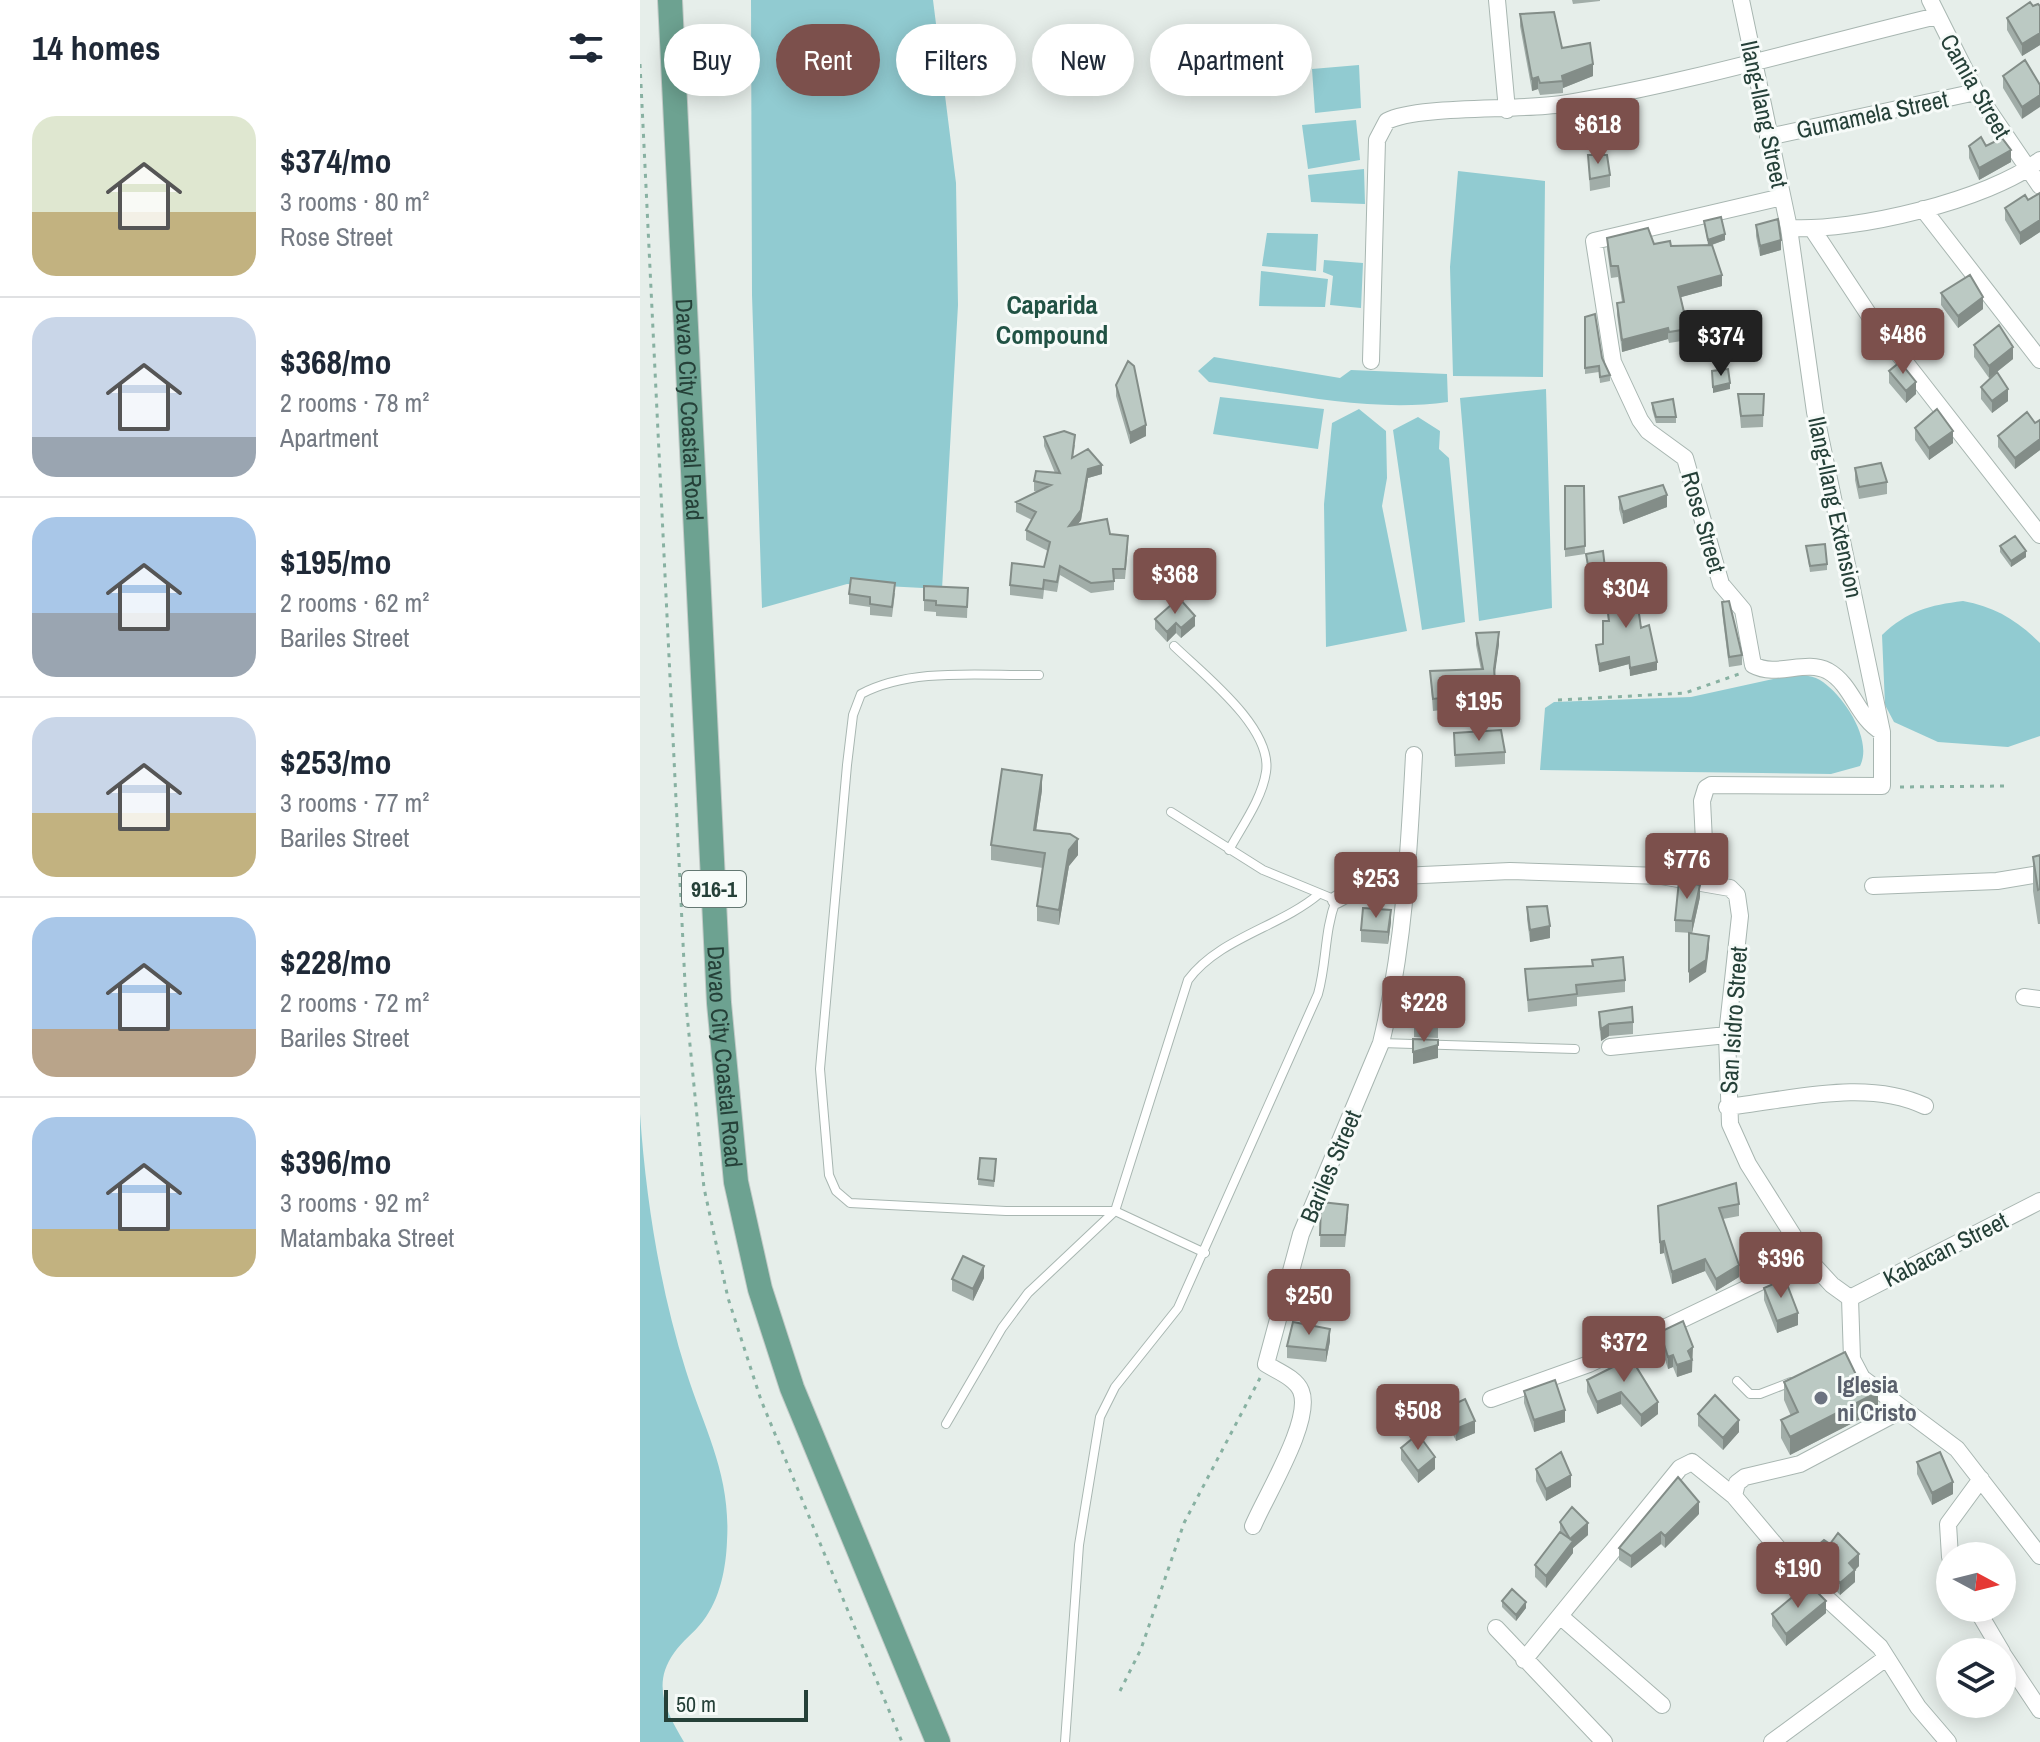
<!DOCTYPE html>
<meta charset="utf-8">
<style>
body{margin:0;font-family:"Archivo Narrow",sans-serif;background:#f2f2f3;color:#1f2937;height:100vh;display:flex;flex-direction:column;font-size:30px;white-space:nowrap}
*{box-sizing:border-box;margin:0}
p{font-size:26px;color:#747a83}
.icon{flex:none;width:44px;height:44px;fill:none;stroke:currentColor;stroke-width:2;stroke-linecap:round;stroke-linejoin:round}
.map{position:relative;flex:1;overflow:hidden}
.side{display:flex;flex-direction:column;background:#fff;width:640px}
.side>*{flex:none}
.guide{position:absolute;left:24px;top:24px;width:760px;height:72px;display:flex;gap:16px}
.needle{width:52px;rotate:97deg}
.buttons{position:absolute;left:1296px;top:1542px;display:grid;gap:16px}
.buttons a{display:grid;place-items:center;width:80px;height:80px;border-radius:50%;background:#fff;box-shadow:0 4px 20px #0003;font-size:40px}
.scale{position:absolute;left:24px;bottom:20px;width:144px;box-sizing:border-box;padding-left:8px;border:4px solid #254038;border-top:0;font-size:22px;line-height:28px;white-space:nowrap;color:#254038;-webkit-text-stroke:6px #f7fbf9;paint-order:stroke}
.price{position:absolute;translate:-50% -68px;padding:0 18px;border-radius:8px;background:#7c504c;color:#fff;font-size:26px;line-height:52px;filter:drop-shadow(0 2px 4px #0008)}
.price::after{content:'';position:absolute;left:50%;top:48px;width:24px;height:18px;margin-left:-12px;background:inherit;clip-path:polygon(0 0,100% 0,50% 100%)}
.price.selected{background:#222;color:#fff}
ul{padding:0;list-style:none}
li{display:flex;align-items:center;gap:24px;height:200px;padding:0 32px}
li+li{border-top:2px solid #e0e1e3}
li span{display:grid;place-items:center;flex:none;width:224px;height:160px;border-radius:24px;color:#555}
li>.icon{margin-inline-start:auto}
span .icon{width:96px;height:96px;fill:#fffc;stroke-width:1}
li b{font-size:34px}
h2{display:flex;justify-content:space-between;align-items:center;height:96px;padding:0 32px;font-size:34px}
.pill{padding:0 28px;border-radius:36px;background:#fff;box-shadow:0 4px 20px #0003;font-size:28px;line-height:72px}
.pill.selected{background:#7c504c;color:#fff}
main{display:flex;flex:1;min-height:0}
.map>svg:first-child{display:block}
.water{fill:#91cbd1}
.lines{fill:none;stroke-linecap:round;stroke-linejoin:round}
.service-casing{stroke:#a8b6b1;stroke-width:10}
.minor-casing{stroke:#a8b6b1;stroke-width:18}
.primary-casing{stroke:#c2cac7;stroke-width:26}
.path{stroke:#88b1a2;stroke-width:3;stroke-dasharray:4 6;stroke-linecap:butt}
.service{stroke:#fff;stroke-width:8}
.minor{stroke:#fff;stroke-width:16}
.primary{stroke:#6da291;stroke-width:24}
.wall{fill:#a1ada8}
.shaded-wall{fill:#838d88}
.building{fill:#bbc9c3;stroke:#838d88;stroke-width:2}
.worship-dot{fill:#6b7280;stroke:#f7fbf9;stroke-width:3}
.labels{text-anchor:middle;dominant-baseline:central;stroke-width:6;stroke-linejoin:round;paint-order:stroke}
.shield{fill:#f7fbf9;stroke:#647872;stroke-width:2}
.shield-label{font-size:22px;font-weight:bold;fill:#254038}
.street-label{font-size:24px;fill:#254038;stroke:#f7fbf9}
.worship-label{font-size:24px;font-weight:bold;fill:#5b616d;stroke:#f7fbf9;text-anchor:start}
.neighbourhood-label{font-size:26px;font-weight:bold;fill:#215244;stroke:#f7fbf9}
</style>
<main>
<section class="side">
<h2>14 homes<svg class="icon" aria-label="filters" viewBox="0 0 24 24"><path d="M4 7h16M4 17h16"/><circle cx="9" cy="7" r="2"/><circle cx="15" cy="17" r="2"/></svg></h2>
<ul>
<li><span style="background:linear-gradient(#dfe7d0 60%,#c2b280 0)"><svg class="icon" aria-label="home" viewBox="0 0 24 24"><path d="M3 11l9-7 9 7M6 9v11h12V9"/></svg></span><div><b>$374/mo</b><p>3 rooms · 80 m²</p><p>Rose Street</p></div></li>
<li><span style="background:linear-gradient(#c9d6e8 75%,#9aa5b1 0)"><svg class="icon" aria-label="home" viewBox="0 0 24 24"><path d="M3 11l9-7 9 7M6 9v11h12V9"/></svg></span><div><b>$368/mo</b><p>2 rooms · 78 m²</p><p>Apartment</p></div></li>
<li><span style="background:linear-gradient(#a9c7e8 60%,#9aa5b1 0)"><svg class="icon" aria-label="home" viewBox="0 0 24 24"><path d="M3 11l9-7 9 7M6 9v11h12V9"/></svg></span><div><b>$195/mo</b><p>2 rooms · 62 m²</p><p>Bariles Street</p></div></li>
<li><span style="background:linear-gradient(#c9d6e8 60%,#c2b280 0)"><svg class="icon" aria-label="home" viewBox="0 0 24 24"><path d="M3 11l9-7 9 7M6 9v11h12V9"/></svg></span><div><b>$253/mo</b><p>3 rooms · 77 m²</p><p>Bariles Street</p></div></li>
<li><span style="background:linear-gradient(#a9c7e8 70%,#b9a48a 0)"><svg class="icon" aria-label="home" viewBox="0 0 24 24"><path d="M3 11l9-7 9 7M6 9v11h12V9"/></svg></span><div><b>$228/mo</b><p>2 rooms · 72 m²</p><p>Bariles Street</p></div></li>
<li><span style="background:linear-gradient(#a9c7e8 70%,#c2b280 0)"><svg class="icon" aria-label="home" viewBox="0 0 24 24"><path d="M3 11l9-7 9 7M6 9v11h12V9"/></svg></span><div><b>$396/mo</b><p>3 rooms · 92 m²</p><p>Matambaka Street</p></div></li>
</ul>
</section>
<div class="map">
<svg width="1400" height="1742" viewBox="0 0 1400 1742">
<rect width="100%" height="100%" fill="#e6eeea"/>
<path class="water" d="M111,0H293L316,183L318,305L302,589L207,584L122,608L112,295Z
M719,65L721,108L675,113L672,69Z
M716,120L720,160L668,169L662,125Z
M724,169L725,204L671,202L668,175Z
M818,171L905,181L903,377L813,376L810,267Z
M627,233L678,234L676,271L622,266Z
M684,260L723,263L721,308L690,305L693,276L683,272Z
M621,271L688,279L685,307L619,306Z
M574,357L700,378L711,370L807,374L808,402C730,413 647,393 569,382L558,371Z
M906,389L912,608L839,621L820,398Z
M580,397L684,409L678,449L573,434Z
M719,409L746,431L747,478L742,506L767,631L686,647L684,504L692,423Z
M778,417L800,431L799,449L809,458L825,622L782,630L753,430Z
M1323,601C1355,607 1377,620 1400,643V736L1368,747L1298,742L1254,722L1245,705L1242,635C1267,611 1290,605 1323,601Z
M1152,675C1163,675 1174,675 1183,682C1205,698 1233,740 1220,766L1191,774L900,770L905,708L914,702L1051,697Z
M0,1114C6,1200 20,1289 46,1371C65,1431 91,1475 87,1541C86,1568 80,1599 63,1621C54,1633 42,1641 34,1653C11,1685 27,1713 44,1742H0Z"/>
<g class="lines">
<defs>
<path id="service" d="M534,646C563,674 633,728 626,772C622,799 602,826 589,850
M399,675C342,676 272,667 221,694L213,715L207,765L180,1069L189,1175L196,1191L210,1203L366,1211H475L565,1253
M741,1043L935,1049
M1097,1381L1110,1394H1120L1151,1382
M306,1424L362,1328L388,1293L475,1211L548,980C579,938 640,927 679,894
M425,1742L439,1545L460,1417L475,1387L538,1308L678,994C687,962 684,932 696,900L623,870L531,812"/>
<path id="minor" d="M857,0L867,110
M1290,0L1336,92L1400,186
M1128,137L1336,92
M1142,197L954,241L973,362L1000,420L1008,431L1045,458L1081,584L1103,610L1113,665C1137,678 1165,659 1188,671C1213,685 1217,718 1242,732
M1283,209L1400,360
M1149,228C1214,232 1349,200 1400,160
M1173,230L1233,321L1400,535
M731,361L737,140L747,121C778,105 878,111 922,104C1048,83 1172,46 1297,16
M1066,882L1062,801L1066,788L1071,785L1242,786V732L1175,412L1149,228L1101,0
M1233,886L1357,881L1400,874
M696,900L739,877L870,871L1021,876L1090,888L1097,895L1100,916L1087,1035L1090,1124L1108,1164L1168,1259L1192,1285L1210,1298
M1384,997L1400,999
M970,1047L1087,1035
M1087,1107C1151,1100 1226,1078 1285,1106
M1210,1298L1212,1359L1222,1378L1317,1449L1400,1556
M1210,1298L1400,1201
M851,1399L949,1364L1168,1259
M1094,1496L1097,1483L1105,1477L1160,1464L1262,1410
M613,1526C626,1495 673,1420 661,1391C656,1378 637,1371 626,1364L661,1234L741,1043C764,948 769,852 774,755
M1310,1557L1308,1524L1341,1479
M1336,1608L1362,1652
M920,1616L1022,1705
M856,1628L964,1742
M1362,1653L1400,1710
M884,1660L1040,1468L1052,1462L1094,1496L1158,1572L1240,1647L1278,1707L1308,1742
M1132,1742L1246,1658"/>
<g id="primary">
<path id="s1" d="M30,0L79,1003L96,1182L120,1289L152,1388L298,1742"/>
</g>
</defs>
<use href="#service" class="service-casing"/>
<use href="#minor" class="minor-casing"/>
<use href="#primary" class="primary-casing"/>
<path class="path" d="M0,64L46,1004L64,1188L88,1298L121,1400L262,1742
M918,700L1045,693L1099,674
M1260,787L1364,786
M480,1691L501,1649L544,1523L620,1378"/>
<use href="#service" class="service"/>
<use href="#minor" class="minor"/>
<use href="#primary" class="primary"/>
</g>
<path class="wall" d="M932,0H960V1L933,4Z
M1400,6V45L1382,56L1367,30V18Z
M880,14L922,48L953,76L923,88V93L900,95L898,89L892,91L880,26Z
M1385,60L1382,119L1363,88V76Z
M1329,146H1346L1371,162L1339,180L1329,158Z
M948,155L970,175V187L950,191Z
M1400,193V232L1380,245L1365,220V208L1388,200Z
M1064,221L1085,240L1072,245L1082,286L1041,297L1048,329V340L1029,343L1028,339L982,352L977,315V303L982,302L978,277L971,278L967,249V238L1031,246L1068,245Z
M1116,225L1141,250L1120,256L1116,236Z
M1301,293L1343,309L1318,328L1301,305Z
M945,317L970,375V381L960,383L959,372L945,374Z
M1334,345L1373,359L1357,372L1368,401L1352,413L1341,399V387L1357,372L1349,378L1334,357Z
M1249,371L1276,394L1266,403L1249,383Z
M476,385L506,436L490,444L476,396Z
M1098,394H1124L1123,427L1101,428Z
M1012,403L1036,417V423H1016L1012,409Z
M1400,420V450L1375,469L1358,447V436L1395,423Z
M1275,428L1313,443L1289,460L1275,440Z
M404,437L435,445L433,457L462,474L448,478L441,520L437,525L470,534L488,546L485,579H474V590L451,593L420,575L417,592L404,590L403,599L370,595V585L404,567L408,551L386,540V530L392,520L376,512V502L397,492L394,491V481L415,473L404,446Z
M1215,468L1247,482V494L1219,499L1215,480Z
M925,486H944L945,554L925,557Z
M979,497L1027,507L983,524L979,509Z
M1166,546L1187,564V570L1170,572Z
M1360,546L1386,557L1371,567L1360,552Z
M946,554L965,568V574L949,577Z
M980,572L1001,628L1017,670L990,676L989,664L959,672L956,645L963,644L968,621L967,605L982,603Z
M284,586L328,588L327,618L296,616V612L284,611Z
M255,593L252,617L230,615V607L209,604V594Z
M1082,602L1102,655V665L1089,667L1082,612Z
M515,619L555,626L541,638L536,633L527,642L515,629Z
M836,633L859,644L854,676L856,703L793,711L790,671L841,670L836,645Z
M814,733L865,752V764L815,767Z
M402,790L396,830L438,855L429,866L419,925L397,921V906L403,868L351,860V845Z
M1400,855V924H1398L1393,891V857Z
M1060,897L1052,933L1035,932V920Z
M887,907L910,938L890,942L887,919Z
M751,922L748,944L721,942V930Z
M952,960L985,980V992L937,997V1006L888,1012L885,969L952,966Z
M959,1012L993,1022V1034L969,1036L961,1041L959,1024Z
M798,1015V1038L774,1037V1017Z
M356,1165L354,1187L338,1185V1179Z
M681,1202L708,1217L705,1247H680Z
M1099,1204V1216L1083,1219L1099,1277L1076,1291L1065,1271L1032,1284L1024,1253L1020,1254L1018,1206Z
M344,1278L333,1301L312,1291V1279Z
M1124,1288L1158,1325L1137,1333L1124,1300Z
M1020,1332L1053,1359L1052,1360V1372L1037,1377L1033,1367L1028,1369L1020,1344Z
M690,1341L686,1362L647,1358V1346Z
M974,1357L997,1368L1018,1414L1001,1427L981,1404L957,1414L947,1392V1380L974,1366Z
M1144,1382L1220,1383L1238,1410L1150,1455L1141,1438V1420L1151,1416L1144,1400Z
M884,1391L925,1422L894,1432L884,1403Z
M806,1408L835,1433L816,1441L806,1420Z
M1058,1414L1099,1432L1083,1450L1058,1426Z
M761,1448L795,1469L778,1483L761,1460Z
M1277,1462L1313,1494L1292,1505L1277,1474Z
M896,1469L931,1487L906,1501L896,1481Z
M1059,1514L1025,1548L1021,1544L991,1568L979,1560V1548Z
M920,1522L948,1535L933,1548V1553L906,1588L895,1577V1565L920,1532Z
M1190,1544L1219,1566L1215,1570V1582L1200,1595L1171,1563V1551Z
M862,1601L886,1608L876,1621L862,1607Z
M1186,1613L1146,1646L1132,1626V1614Z"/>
<path class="shaded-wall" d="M1400,33V45L1382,56V44Z
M953,64V76L923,88L922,76Z
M898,77V89L892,91V79Z
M1400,95V107L1382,119V107Z
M1371,150V162L1339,180V168Z
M1400,220V232L1380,245V233Z
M1085,234V240L1068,246V240Z
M1141,240V250L1120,256V246Z
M1082,275V286L1038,298V287Z
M1343,297V309L1318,328V316Z
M1028,328V339L982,352V340Z
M1373,347V359L1349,378V366Z
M1276,382V394L1266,403V391Z
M1090,383V389L1073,393V387Z
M1368,389V401L1352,413V401Z
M506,425V436L490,444V433Z
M1313,431V443L1289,460V448Z
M1400,439V450L1375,469V458Z
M462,465V474L448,478L441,520L429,536V526L448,469Z
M1027,495V507L983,524V512Z
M1386,551V557L1371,567V561Z
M555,616V626L541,638V628Z
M536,623V633L527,642V632Z
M859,632V644L854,681V669Z
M989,657V664L959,672V664Z
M1017,662V670L990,676V668Z
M402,775V790L394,845V830Z
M438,839V855L429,866L419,925V910L429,850Z
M1060,885V897L1052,933V921Z
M751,910V922L748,944V932Z
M910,926V938L890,942V930Z
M1069,936V948L1066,972L1049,983V971Z
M969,1024V1036L961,1041V1029Z
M798,1045V1058L773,1064V1052Z
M1024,1241V1253L1020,1254V1242Z
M1065,1259V1271L1032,1284V1272Z
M1099,1265V1277L1076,1291V1279Z
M344,1266V1278L333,1301V1289Z
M1158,1313V1325L1137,1333V1321Z
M690,1329V1341L686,1362V1350Z
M1053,1347L1052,1372L1037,1377V1365Z
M1033,1355V1367L1028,1369V1357Z
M981,1392V1404L957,1414V1402Z
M1238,1392V1410L1150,1455V1437Z
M1018,1402V1414L1001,1427V1415Z
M925,1410V1422L894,1432V1420Z
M1099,1420V1432L1083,1450V1438Z
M835,1421V1433L816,1441V1429Z
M795,1457V1469L778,1483V1471Z
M931,1475V1487L906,1501V1489Z
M1313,1482V1494L1292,1505V1493Z
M1059,1502V1514L1025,1548V1536Z
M948,1523V1535L933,1548V1553L906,1588V1576L930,1539Z
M1021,1532V1544L991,1568V1556Z
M1219,1554V1566L1211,1574L1215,1570V1582L1200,1595V1583L1209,1563Z
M1186,1601V1613L1146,1646V1634Z
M886,1602V1608L876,1621V1615Z"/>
<path class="building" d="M1390,2L1393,6L1398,4L1400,6V33L1382,44L1367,18Z
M914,12L922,48L950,43L953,64L922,76L923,81L900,83L898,77L892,79L880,14Z
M1385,60L1400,85V95L1382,107L1363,76Z
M1341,137L1346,146L1362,138L1371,150L1339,168L1329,146Z
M948,155H967L970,175L950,179Z
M1400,193V220L1380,233L1365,208L1385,195L1388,200Z
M1081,217L1085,234L1068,240L1064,221Z
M1138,219L1141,240L1120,246L1116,225Z
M1008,228L1014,244L1030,241L1031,246L1072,245L1082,275L1038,287L1048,329L1029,332L1028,328L982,340L977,303L984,302L978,266H971L967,238Z
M1330,275L1343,297L1318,316L1301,293Z
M955,314L962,358L970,375L960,377L959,366L945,368V317Z
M1359,325L1373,347L1349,366L1334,345Z
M488,361L494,366L506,425L490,433L476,385Z
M1260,362L1276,382L1266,391L1249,371Z
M1088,369L1090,383L1073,387L1072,371Z
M1357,372L1368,389L1352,401L1341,387Z
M1098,394H1124L1123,415L1101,416Z
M1033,399L1036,417H1016L1012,403Z
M1297,409L1313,431L1289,448L1275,428Z
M1387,412L1395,423L1400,420V439L1375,458L1358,436Z
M424,431L435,435L432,458L448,449L462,465L448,469L441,510L429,526L467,519L470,534L488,536L485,569H473L474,581L451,583L420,566L417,582L404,580L403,589L370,585L372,563L404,567L410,542L386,530L396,512L376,502L411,485L394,481L396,471L420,473L404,437Z
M1241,463L1247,482L1219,487L1215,468Z
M1023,485L1027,495L983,512L979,497Z
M925,486H944L945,546L925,549Z
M1375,536L1386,551L1371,561L1360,546Z
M1185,544L1187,564L1170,566L1166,546Z
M963,551L965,568L949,571L946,554Z
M993,571L1001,628L1009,625L1017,662L990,668L989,657L959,664L956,645L963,644V621H969L967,605L983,603L980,572Z
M211,578L255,583L252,607L230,604V597L209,594Z
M284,586L328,588L327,607L296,605V601L284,600Z
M539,598L555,616L541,628L536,623L527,632L515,619Z
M1089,601L1102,655L1089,657L1082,602Z
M859,632L854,669L856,691L793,699L790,671L843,669L836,633Z
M861,730L865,752L815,755L814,733Z
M362,769L402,775L394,830L430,834L438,839L429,850L419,910L397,906L405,853L351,845Z
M1400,855V889L1398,890L1393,857Z
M1039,881L1060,885L1052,921L1035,920Z
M907,906L910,926L890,930L887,907Z
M723,908L751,910L748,932L721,930Z
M1049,933L1069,936L1066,960L1049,971Z
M983,957L985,980L936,985L937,994L888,1000L885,969L953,966L952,960Z
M992,1007L993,1022L969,1024L961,1029L959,1012Z
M798,1015V1026L774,1025V1017Z
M773,1039L798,1040V1045L773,1052Z
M340,1158L356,1159L354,1181L338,1179Z
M1096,1183L1099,1204L1079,1208L1099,1265L1076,1279L1065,1259L1032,1272L1024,1241L1020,1242L1018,1206Z
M681,1202L708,1205L705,1235H680Z
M323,1256L344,1266L333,1289L312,1279Z
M1145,1279L1158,1313L1137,1321L1124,1288Z
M1043,1321L1053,1347L1048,1351L1052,1360L1037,1365L1033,1355L1028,1357L1020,1332Z
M653,1322L690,1329L686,1350L647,1346Z
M992,1349L997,1368L1018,1402L1001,1415L981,1392L957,1402L947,1380L977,1365L974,1357Z
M1205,1352L1220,1383L1229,1379L1238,1392L1150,1437L1141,1420L1158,1412L1144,1382Z
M915,1380L925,1410L894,1420L884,1391Z
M1075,1395L1099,1420L1083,1438L1058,1414Z
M825,1399L835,1421L816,1429L806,1408Z
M778,1434L795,1457L778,1471L761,1448Z
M921,1452L931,1475L906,1489L896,1469Z
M1300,1452L1313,1482L1292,1493L1277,1462Z
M1038,1477L1059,1502L1025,1536L1021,1532L991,1556L979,1548Z
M932,1507L948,1523L930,1539L920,1522Z
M920,1532L933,1541L906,1576L895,1565Z
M1198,1533L1219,1554L1209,1563L1215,1570L1200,1583L1171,1551L1184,1540L1190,1544Z
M872,1589L886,1602L876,1615L862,1601Z
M1174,1589L1186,1601L1146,1634L1132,1614L1156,1594L1162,1597Z"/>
<circle class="worship-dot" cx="1181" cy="1398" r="8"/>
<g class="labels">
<rect class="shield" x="42" y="871" width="64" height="36" rx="6"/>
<g class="shield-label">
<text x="74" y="889">916-1</text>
</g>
<g class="street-label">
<text transform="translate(1336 86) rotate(60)">Camia Street</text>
<text transform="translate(1125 114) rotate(78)">Ilang-Ilang Street</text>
<text transform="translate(1232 114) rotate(-12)">Gumamela Street</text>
<text stroke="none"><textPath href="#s1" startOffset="410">Davao City Coastal Road</textPath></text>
<text transform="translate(1196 507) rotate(78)">Ilang-Ilang Extension</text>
<text transform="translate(1064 522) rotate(74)">Rose Street</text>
<text transform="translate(1093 1020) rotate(-86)">San Isidro Street</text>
<text stroke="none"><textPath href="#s1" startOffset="1058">Davao City Coastal Road</textPath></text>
<text transform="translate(690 1166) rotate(-67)">Bariles Street</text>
<text transform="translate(1305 1249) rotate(-27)">Kabacan Street</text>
</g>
<g class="worship-label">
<text x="1197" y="1384">Iglesia<tspan x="1197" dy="28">ni Cristo</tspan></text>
</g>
<g class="neighbourhood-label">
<text x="412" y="304">Caparida<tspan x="412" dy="30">Compound</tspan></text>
</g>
</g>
</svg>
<div class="buttons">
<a><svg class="needle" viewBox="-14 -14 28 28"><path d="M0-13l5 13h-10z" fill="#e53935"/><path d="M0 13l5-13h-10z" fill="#747a83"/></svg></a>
<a><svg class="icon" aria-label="layers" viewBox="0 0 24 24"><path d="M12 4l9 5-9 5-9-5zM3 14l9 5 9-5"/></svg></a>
</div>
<div class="scale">50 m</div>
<b class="price" style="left:958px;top:166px">$618</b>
<b class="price" style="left:1263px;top:376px">$486</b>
<b class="price selected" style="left:1081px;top:378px">$374</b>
<b class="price" style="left:535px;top:616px">$368</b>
<b class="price" style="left:986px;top:630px">$304</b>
<b class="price" style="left:839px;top:743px">$195</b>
<b class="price" style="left:1047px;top:901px">$776</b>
<b class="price" style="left:736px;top:920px">$253</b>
<b class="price" style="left:784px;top:1044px">$228</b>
<b class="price" style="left:1141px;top:1300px">$396</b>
<b class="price" style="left:669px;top:1337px">$250</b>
<b class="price" style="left:984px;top:1384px">$372</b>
<b class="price" style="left:778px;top:1452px">$508</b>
<b class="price" style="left:1158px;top:1610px">$190</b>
<div class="guide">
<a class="pill">Buy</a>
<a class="pill selected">Rent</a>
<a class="pill">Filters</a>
<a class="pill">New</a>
<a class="pill">Apartment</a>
</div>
</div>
</main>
